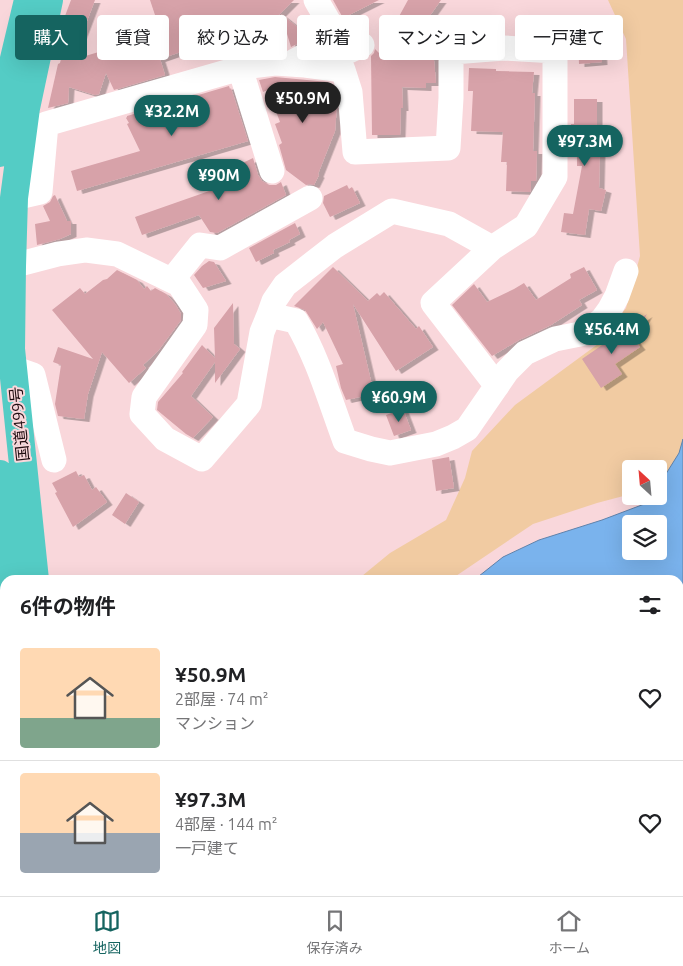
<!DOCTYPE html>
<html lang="ja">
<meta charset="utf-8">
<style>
body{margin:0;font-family:Ubuntu,"Noto Sans JP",sans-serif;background:#f6f6f6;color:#202124;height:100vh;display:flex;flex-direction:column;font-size:19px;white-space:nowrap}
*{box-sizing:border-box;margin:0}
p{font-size:16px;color:#757577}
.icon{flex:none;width:28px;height:28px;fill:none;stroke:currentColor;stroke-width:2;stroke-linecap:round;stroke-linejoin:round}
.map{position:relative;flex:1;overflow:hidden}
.side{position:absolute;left:0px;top:575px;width:684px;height:321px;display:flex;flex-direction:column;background:#fff;border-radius:15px 15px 0 0;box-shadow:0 5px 20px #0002}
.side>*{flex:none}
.hud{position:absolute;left:15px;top:15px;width:654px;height:45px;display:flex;gap:10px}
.needle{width:32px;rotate:334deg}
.tools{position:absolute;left:622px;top:460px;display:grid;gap:10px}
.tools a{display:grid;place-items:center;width:45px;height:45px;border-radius:5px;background:#fff;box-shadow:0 5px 20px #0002;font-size:25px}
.price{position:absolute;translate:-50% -42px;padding:0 11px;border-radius:18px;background:#156460;color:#fff;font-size:16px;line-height:32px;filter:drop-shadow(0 1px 2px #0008)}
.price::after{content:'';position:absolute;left:50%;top:30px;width:15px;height:11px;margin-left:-8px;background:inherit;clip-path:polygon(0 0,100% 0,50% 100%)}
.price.selected{background:#222;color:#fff}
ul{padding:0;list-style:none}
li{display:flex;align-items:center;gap:15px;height:125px;padding:0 20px}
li+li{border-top:1px solid #e0e0e0}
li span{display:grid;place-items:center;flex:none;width:140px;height:100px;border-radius:5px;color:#555}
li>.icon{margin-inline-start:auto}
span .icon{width:60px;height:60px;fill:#fffc;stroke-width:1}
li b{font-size:21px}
h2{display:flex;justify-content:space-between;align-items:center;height:60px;padding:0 20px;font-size:21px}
.tag{padding:0 18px;border-radius:5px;background:#fff;box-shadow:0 5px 20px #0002;font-size:18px;line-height:45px}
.tag.selected{background:#156460;color:#fff}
.tab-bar{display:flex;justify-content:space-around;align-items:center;height:70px;border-top:1px solid #e0e0e0;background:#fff;font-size:14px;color:#757577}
.tab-bar a{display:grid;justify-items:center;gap:2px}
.tab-bar .selected{color:#156460}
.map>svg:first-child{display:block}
.green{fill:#f1cba2}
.water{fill:#7ab3ed;stroke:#5f82ab;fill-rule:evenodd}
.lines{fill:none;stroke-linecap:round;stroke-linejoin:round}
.river{stroke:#7ab3ed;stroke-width:34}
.building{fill:#d7a2a9;filter:url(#shadow)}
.minor{stroke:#fff;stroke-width:25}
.major{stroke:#98e0dc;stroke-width:28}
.highway{stroke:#54ccc5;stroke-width:28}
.labels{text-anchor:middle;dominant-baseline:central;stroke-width:4;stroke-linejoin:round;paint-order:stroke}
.street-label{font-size:16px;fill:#210e12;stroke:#f9d7db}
</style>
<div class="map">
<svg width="683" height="896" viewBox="0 0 683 896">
<defs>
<filter id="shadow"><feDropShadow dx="5.5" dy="3" stdDeviation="0" flood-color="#0004"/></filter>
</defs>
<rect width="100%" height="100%" fill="#f9d7db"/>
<path class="green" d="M608,0H683V484L659,487V469H631V494L597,503L533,524L450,580H363L362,576L390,553L446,520L465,478L472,451L515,405L598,344L626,308L640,256L626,39Z"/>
<path class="water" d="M683,439V880L679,883V580H474L503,557L539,540L602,520L647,503L652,496H659V485L679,453ZM631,524H659V551H631Z"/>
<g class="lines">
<path class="river" d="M0,831L5,837
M106,891L110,896
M333,896L336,891"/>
</g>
<path class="building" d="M71,0H95L72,60L102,51L103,55L137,47L133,40L159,27L150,0H294L262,32L260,25L160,59L165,75L114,90L106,73L99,94L95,95L69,87L68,103L48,108L58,64L60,63L69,27L62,24Z
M333,0H379L343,18Z
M408,0H441L414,38H432L436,83H426V88L402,87L403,108H401L400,135H372L371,56L374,53L375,49L379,53Z
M281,14L310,37L291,47Z
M600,34L602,62L579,64L578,36Z
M469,68L496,69V71L534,72L532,93H535L533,151H537L536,181H531V189L530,192L506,191L507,162H501L503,132L471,131L473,91H468Z
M275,77L328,82L326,102L330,103L329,104L337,105L335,131L318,174L319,175L314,185L310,184L306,185L286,170L279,145L282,143L275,124L280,122L268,90L263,92L259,80Z
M229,86L230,89L231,88L248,141L77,191L71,171L140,151L127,124L129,123L126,118L127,117V116Z
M574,99H597V148H600L599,188L606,190L601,211L589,209L585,235L561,232L564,213L573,214L582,166H577V144H571V124H574Z
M253,158L258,175L262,181L269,185H276L281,182L286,195L217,233L210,232L199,215L142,235L135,217L212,190L207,180Z
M347,185L349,189L352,187L360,203L330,217L323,203L324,196Z
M55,195L67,221H71V234L60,239L37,245L35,224L50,221L43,206L50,202L53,196Z
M295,223L300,234L289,240L290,242L273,250L274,253L256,262L249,248Z
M209,261L214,262L226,281L203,288L194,275L202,266Z
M333,267L368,301L377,293L380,296L384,292L416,329L419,326L433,347L396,371L353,304L374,394L346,400L341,388L336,366L343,364L323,322L317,329L305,310L294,306Z
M584,267L597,290L579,300L582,305L551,325L519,340L492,356L452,305L474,284L487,302L514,289L524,283L536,300L571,278L570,274Z
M117,270L137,280L144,289L147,286L151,291L155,288L166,294L175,304L181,314V320L158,351L143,365L146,368L129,383L102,352L88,394L84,419L58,416L55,404L61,365L53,362L58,347L93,359L52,310L80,288L85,294L103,280L107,279Z
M233,303L234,344L240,349L215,383V362L191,396L213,417L193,438L186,434L157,410L158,402L183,373L182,372L202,345L215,358L214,328Z
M647,314L633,338L640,347L615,364L622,374L601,388L582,359Z
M403,409L411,430L394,436L386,415Z
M449,457L454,488L436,491L432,460Z
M76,471L79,477L84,475L92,490L96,487L107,502L73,527L55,493L57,492L52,483Z
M126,493L139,502L125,524L112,515Z"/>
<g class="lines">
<path class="minor" d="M328,43L349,51L362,45
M289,64L338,38L316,0
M240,68L272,171
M14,198L40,192L46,124L244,67L275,63L305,65L343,70L350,92L355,152L448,148L451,98V62L453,52L504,48L555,51V177L526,226L492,248L449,224L392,211L335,246L285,285L274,301L269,315
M492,248L433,303L497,386
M12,266L58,254L86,250L117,254L179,284L196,310L195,325L144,397L142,414L165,439L202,459L249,404L262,332L269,315L296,321C318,358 330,401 345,441L371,449L390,453L436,444L453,437L467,429L507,371L525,353L555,339L585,333L602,320L610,309L617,296L626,271
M172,280L200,245L220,248L310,198
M13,368L33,375L54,460
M410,891L416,896
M522,891L530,896
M351,896L352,891
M384,896L386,891"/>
<path class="major" d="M0,606H5
M0,632L5,631"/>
<path class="highway" d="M0,153L12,67L28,0
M0,474L8,580
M35,580L11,349L12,266L14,198L26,108L49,0
M43,891V896
M66,891L67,896"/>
</g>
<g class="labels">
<g class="street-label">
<text transform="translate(19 424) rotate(-96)">国道499号</text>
</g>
</g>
</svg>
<div class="tools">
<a><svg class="needle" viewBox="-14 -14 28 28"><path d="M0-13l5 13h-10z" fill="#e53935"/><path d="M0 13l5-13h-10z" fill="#757577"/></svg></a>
<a><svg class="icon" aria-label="layers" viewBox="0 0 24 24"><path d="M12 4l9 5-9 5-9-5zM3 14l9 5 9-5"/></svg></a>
</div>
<b class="price selected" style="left:303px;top:124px">¥50.9M</b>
<b class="price" style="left:172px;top:137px">¥32.2M</b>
<b class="price" style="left:585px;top:167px">¥97.3M</b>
<b class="price" style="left:219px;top:201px">¥90M</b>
<b class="price" style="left:612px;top:355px">¥56.4M</b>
<b class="price" style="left:399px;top:423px">¥60.9M</b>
<div class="hud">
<a class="tag selected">購入</a>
<a class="tag">賃貸</a>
<a class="tag">絞り込み</a>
<a class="tag">新着</a>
<a class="tag">マンション</a>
<a class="tag">一戸建て</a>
</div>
<section class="side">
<h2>6件の物件<svg class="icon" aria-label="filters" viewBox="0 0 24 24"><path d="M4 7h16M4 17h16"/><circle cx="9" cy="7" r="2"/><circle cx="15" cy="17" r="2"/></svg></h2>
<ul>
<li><span style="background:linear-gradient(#ffd9b3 70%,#7fa58c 0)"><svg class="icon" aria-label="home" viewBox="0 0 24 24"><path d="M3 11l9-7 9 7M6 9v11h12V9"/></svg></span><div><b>¥50.9M</b><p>2部屋 · 74 m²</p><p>マンション</p></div><svg class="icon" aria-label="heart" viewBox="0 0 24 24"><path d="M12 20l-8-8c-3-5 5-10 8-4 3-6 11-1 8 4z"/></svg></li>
<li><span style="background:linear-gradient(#ffd9b3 60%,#9aa5b1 0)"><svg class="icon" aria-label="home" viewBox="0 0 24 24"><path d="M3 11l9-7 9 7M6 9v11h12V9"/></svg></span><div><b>¥97.3M</b><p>4部屋 · 144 m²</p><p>一戸建て</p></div><svg class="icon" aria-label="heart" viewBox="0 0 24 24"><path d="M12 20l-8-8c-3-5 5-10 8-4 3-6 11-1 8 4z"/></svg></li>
</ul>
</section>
</div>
<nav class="tab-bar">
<a class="selected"><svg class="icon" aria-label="map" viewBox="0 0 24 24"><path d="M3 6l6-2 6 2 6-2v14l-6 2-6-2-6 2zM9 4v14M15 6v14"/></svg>地図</a>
<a><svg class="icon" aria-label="saved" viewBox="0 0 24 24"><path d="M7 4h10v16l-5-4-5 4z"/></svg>保存済み</a>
<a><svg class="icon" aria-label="home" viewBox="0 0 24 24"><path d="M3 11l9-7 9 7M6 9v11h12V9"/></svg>ホーム</a>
</nav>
